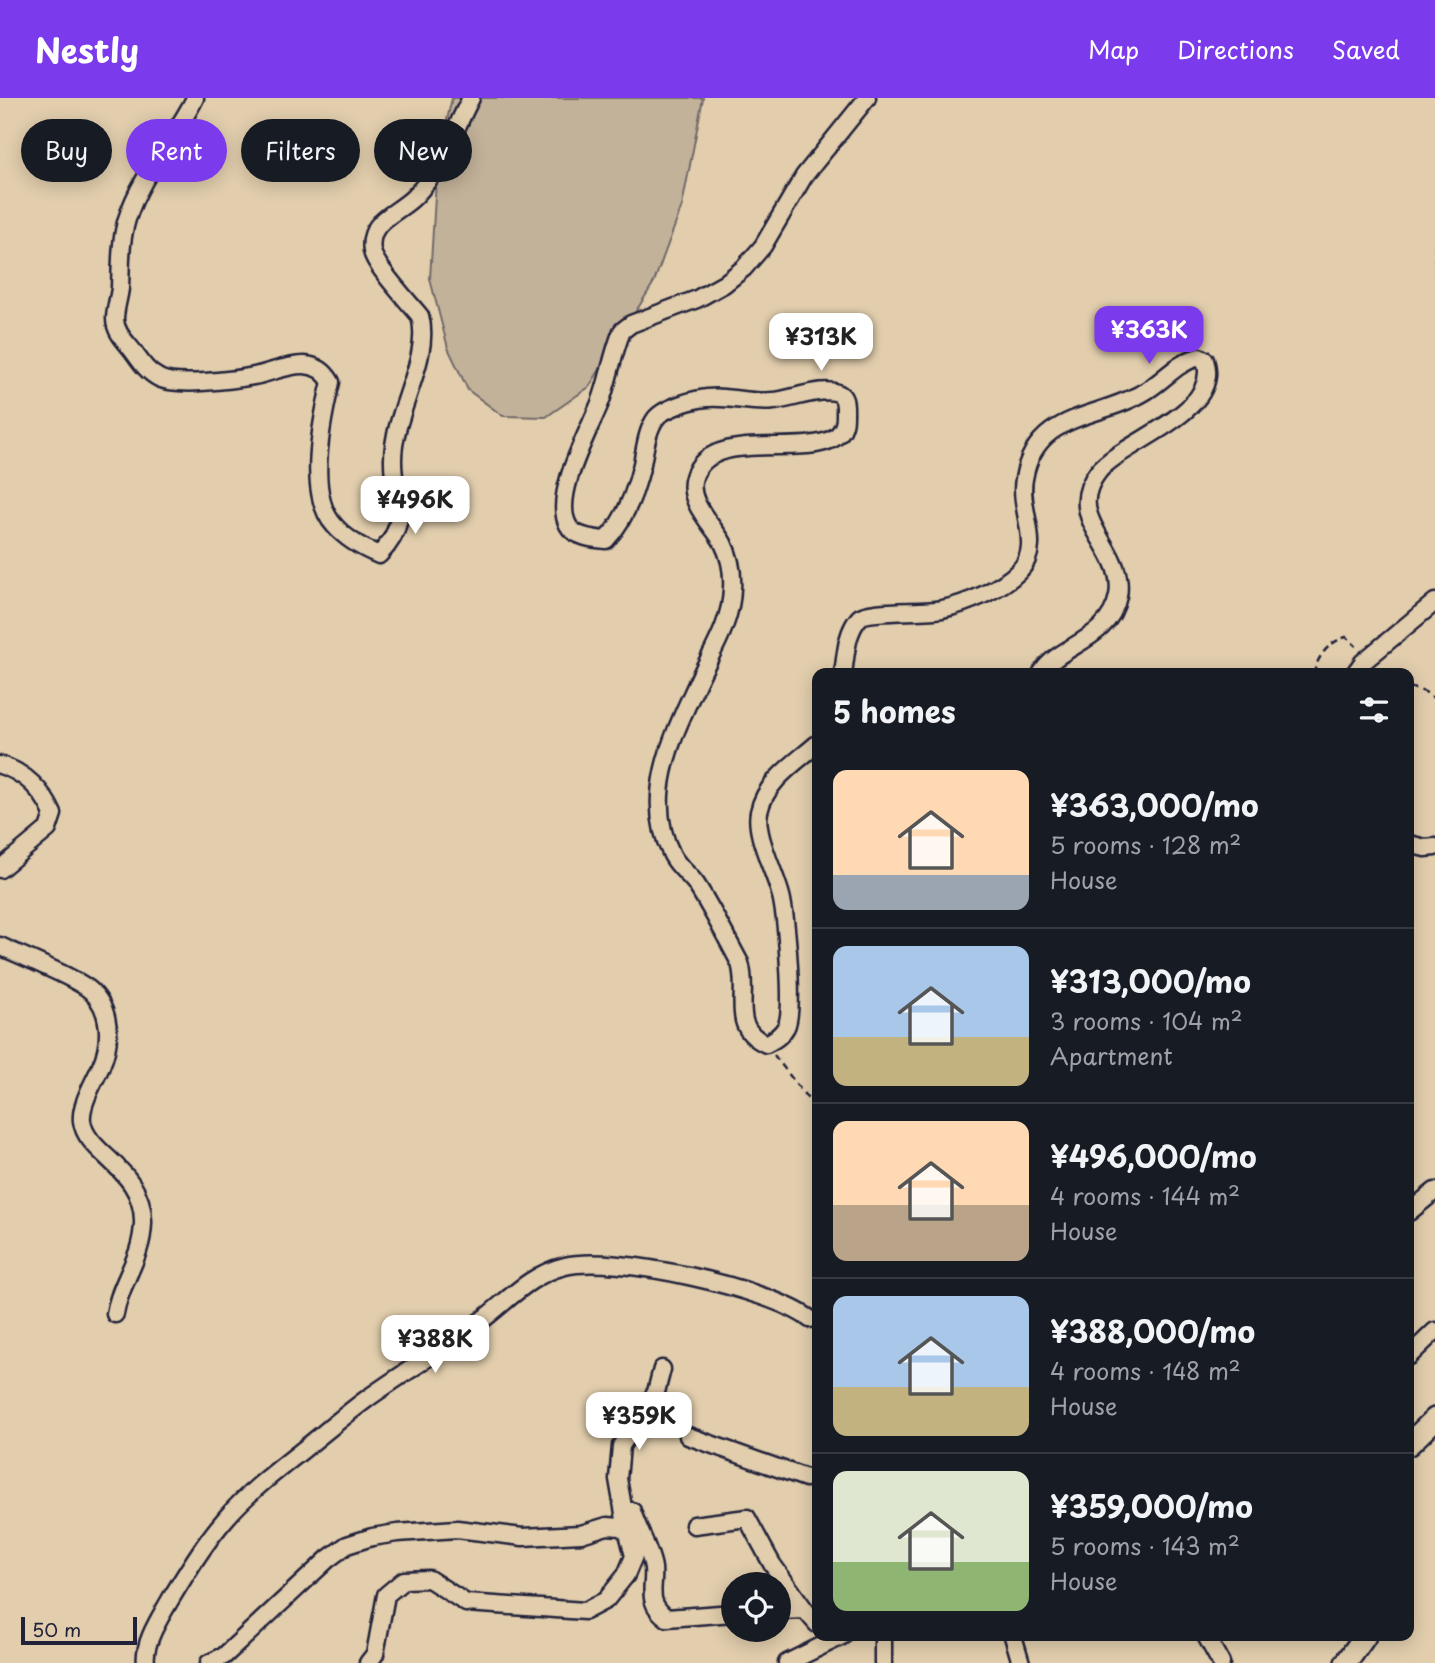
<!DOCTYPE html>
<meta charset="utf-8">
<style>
body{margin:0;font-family:"Playpen Sans",sans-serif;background:#242831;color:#f1f3f6;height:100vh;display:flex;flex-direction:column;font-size:26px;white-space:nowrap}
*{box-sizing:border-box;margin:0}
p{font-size:23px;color:#9ea1a6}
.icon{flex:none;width:38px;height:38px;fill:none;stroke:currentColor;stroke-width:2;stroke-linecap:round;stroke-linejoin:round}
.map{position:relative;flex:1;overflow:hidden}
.details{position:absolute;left:812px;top:570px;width:602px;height:973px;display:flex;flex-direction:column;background:#171b24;border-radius:14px;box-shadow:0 4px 18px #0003}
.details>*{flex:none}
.banner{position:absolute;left:21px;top:21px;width:665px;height:63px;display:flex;gap:14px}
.tools{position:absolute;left:721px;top:1474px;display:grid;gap:14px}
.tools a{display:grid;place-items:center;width:70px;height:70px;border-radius:50%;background:#171b24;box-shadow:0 4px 18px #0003;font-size:35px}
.scale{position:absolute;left:21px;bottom:18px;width:116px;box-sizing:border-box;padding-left:7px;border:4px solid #22223b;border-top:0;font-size:19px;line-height:24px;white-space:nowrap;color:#22223b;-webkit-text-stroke:5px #e2cead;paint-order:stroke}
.price{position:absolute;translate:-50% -60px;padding:0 16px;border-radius:14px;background:#fff;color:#222;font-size:23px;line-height:46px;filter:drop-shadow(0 2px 4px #0008)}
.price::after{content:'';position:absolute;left:50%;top:42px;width:21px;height:16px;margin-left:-10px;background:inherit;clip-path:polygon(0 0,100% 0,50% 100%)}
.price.active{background:#7c3aed;color:#fff}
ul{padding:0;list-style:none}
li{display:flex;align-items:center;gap:21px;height:175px;padding:0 21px}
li+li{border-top:2px solid #363941}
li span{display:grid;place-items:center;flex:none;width:196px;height:140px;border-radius:14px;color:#555}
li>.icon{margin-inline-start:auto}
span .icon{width:84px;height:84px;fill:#fffc;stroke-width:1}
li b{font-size:30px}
h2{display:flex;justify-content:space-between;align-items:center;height:84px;padding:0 21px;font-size:30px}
.pill{padding:0 24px;border-radius:32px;background:#171b24;box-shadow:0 4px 18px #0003;font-size:24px;line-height:63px}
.pill.active{background:#7c3aed;color:#fff}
header{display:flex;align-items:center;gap:42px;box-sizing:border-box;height:98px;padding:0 35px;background:#7c3aed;color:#fff}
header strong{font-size:33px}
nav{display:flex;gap:38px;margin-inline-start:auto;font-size:24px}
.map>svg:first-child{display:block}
.green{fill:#c3b29a;stroke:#726a6a;stroke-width:2}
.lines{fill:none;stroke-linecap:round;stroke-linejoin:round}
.minor-casing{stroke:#22223b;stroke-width:21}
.secondary-casing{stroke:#22223b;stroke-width:26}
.path{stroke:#22223b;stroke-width:2.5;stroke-dasharray:7 5;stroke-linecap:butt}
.minor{stroke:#e2cead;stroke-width:16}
.secondary{stroke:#e2cead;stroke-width:21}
</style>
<header>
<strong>Nestly</strong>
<nav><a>Map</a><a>Directions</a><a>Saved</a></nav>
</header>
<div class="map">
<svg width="1435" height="1565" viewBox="0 0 1435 1565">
<rect width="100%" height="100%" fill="#e2cead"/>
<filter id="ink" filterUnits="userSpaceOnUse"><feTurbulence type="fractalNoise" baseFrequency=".0143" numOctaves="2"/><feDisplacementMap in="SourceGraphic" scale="14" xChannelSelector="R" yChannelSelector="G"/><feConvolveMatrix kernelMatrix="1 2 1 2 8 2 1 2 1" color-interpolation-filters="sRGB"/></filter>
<g filter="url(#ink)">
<path class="green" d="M452,0H703L682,108L654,184L589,289L546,319L503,318L468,292L448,250L430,181L437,66Z"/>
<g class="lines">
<defs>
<path id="minor" d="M195,0C175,41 141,76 127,121C120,144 121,166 120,190C119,200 115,211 115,221C115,234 126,244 133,253C141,264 147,274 159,280C176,289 233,282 254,278C280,273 313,253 331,284C322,321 306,396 334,427C346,441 362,450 379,457C414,421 392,402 393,361C393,315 432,260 420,218C409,204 375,169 372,153C367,122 398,116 415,98C441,72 454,32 471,0
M1355,575L1363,564L1435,504
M843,576C846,557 846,535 859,520C868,511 924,515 942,511C967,506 1001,491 1019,473C1044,448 1018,412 1024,381C1035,313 1099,322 1146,293C1166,281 1176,265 1199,259L1205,262C1223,315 1122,343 1098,374C1061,422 1127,450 1118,498C1109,544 1058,546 1041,576
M817,646C795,665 765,684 759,714C754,738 777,777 782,802C786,823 795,912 786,929C781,938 774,942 766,946C728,929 750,897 740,865C726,839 712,811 696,786C689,776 678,769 672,757C643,701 671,642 695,590C709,557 731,528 732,491C733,476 730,459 723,445C712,426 686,403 694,379C713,318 847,378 845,317C845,310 846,302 841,297C828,286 790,302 774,303C749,306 725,296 700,301C689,303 663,311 656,320C647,332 645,351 642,366C636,392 625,422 606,442C594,441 574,439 568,427C552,398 589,333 600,305C609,282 612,257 622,233L631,226L697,201L724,186L744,170L763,148L804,78L867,0
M0,667C25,674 43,693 53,716L48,731L0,771
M1409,746L1425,750L1435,749
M0,848C19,857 79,881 91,893C111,912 112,943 101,968C95,983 80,1006 82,1023C86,1057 144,1070 143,1125C142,1162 120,1183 115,1216
M1409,1114L1435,1093
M1409,1258L1435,1233
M688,1338L806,1380L817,1378
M625,1411L632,1413C637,1430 651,1454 653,1470C655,1490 645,1504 667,1520L733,1515
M625,1421L618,1381L621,1348L656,1294L662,1271
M694,1427L747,1420L772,1466L805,1512L779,1513
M805,1512L817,1526
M883,1538V1565
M1013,1538L1021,1565
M1206,1538L1221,1565
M146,1565C143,1545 160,1520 170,1502C187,1474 205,1444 227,1419C246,1397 270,1378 294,1359C317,1341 340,1321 364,1303C401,1276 441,1253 478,1225C507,1204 528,1177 565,1168C614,1156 769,1190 810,1221
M209,1565L224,1558L328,1461L347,1447L372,1439L397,1435L457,1431L523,1439L581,1436L607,1428L621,1429L628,1435L634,1458L626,1477L606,1502L585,1513L466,1505L429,1481L404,1482L386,1497L375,1556L368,1565
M787,1565L842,1538"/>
<path id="secondary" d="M1409,1346L1435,1321
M1346,1565L1365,1538"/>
</defs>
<use href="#minor" class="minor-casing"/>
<use href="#secondary" class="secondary-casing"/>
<path class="path" d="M1435,147V178
M1314,576C1317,558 1329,544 1346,539L1356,548
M1409,589L1425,594L1435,601
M774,957L817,1013"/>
<use href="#minor" class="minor"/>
<use href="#secondary" class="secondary"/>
</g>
</g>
</svg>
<div class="tools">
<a><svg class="icon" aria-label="locate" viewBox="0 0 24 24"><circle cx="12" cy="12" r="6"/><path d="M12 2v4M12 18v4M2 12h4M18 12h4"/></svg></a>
</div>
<div class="scale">50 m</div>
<b class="price active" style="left:1149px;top:268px">¥363K</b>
<b class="price" style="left:821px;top:275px">¥313K</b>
<b class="price" style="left:415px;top:438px">¥496K</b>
<b class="price" style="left:435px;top:1277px">¥388K</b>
<b class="price" style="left:639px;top:1354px">¥359K</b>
<div class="banner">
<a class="pill">Buy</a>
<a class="pill active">Rent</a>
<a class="pill">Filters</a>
<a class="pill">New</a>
</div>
<section class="details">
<h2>5 homes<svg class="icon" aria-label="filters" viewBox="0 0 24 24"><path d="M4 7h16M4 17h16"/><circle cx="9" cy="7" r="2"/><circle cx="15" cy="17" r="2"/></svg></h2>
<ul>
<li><span style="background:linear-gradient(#ffd9b3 75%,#9aa5b1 0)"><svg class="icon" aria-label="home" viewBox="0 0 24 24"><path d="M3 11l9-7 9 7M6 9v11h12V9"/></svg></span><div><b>¥363,000/mo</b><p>5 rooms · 128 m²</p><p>House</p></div></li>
<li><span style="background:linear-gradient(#a9c7e8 65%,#c2b280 0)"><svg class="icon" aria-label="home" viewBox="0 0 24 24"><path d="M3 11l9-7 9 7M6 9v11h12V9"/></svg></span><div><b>¥313,000/mo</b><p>3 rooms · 104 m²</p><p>Apartment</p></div></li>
<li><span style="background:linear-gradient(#ffd9b3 60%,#b9a48a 0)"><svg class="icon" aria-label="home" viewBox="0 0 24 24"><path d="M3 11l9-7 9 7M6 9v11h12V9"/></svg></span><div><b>¥496,000/mo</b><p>4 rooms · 144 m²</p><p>House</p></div></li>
<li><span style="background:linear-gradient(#a9c7e8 65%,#c2b280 0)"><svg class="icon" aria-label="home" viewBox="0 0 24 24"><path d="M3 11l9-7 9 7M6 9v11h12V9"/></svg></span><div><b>¥388,000/mo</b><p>4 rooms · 148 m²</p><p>House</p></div></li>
<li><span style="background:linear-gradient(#dfe7d0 65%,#8fb573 0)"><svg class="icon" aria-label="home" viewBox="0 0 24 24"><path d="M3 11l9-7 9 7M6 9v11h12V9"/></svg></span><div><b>¥359,000/mo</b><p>5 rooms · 143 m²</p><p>House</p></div></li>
</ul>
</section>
</div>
